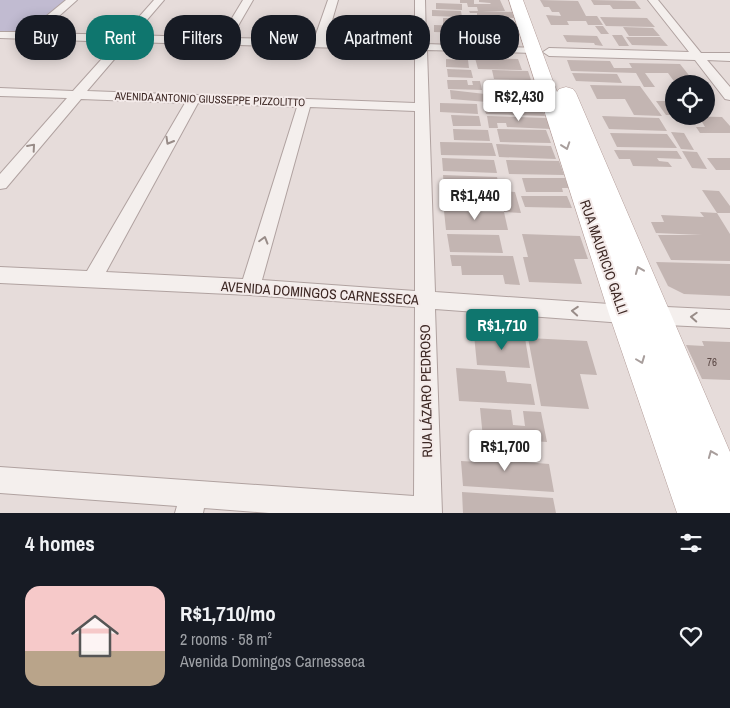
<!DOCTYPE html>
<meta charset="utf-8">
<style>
body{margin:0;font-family:"Archivo Narrow",sans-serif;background:#242831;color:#f1f3f6;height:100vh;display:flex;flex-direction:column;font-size:19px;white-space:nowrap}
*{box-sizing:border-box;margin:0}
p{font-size:16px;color:#9ea1a6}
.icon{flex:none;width:28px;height:28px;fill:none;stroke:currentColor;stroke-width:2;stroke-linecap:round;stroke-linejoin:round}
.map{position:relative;height:513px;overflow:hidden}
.sheet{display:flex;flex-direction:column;background:#171b24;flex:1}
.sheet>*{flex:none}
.top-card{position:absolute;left:15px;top:15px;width:700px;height:45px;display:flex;gap:10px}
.controls{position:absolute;left:665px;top:75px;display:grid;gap:10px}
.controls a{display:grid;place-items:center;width:50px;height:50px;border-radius:50%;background:#171b24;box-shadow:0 2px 12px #0003;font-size:25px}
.price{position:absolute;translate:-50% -42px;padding:0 11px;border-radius:5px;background:#fff;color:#222;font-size:16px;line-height:32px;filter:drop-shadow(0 1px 2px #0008)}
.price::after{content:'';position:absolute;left:50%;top:30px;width:15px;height:11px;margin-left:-8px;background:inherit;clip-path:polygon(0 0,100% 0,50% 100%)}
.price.selected{background:#0f766e;color:#fff}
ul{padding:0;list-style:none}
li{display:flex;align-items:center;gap:15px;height:125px;padding:0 25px}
li span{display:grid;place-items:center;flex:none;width:140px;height:100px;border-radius:15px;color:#555}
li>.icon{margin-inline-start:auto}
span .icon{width:60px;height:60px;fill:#fffc;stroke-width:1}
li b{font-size:21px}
h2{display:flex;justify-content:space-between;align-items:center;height:60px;padding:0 25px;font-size:21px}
.pill{padding:0 18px;border-radius:20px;background:#171b24;box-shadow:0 2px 12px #0003;font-size:18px;line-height:45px}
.pill.selected{background:#0f766e;color:#fff}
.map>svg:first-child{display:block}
.green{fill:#c1bbd1}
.building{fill:#c3b5b2}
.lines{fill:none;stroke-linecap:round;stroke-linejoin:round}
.street-casing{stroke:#b0a2a0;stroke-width:2}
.primary-casing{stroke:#b39d99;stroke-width:1}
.street{fill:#f4efed;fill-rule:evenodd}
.primary{fill:#fff;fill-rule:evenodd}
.oneway{stroke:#988c88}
.oneway2{stroke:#a89e9c}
.labels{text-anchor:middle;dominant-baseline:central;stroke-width:4;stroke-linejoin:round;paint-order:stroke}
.far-street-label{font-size:11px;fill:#3d2824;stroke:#f4ebea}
.number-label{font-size:11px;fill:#5e4b48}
.street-label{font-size:14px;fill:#3d2824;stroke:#f4ebea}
</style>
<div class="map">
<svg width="730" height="513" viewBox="0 0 730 513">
<rect width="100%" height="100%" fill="#e6dcda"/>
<path class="green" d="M0,0H66L28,33L0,32Z"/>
<path class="building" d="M460,0H474V4H491L490,3L479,2V0H500L505,11H482L512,12L514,18L477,17V13H470L469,11H478L477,7H468L467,3H460Z
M540,0L578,1L586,16H597L603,25H588L586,21H567L569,25H551L546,15L561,16L559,12H552L549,7H544Z
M591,0L635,1L641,9H613L610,5H594Z
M436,3L462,4V10L436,9Z
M432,10L461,11L462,17L432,16Z
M600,17L647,18L655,27L606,26Z
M443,18H461V24H443Z
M480,18L501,19L502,22H515L516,26L481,24Z
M434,25L468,26L469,33L434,32Z
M472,26L508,27L512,42L474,41Z
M595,26H603L609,34H601Z
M623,27L653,28L660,36H629Z
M444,34H464L465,41L445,40Z
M563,35L597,36L603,46L595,45L594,43L567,42Z
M612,35H622L629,46H619Z
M626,37H660L668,46L632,45Z
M475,58L518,59L522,70L478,69Z
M446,59L468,60L469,68L446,67Z
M567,60L610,61L614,68H632L629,63L680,64L696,84H676L668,73H645L655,87H644L636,73L571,71Z
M447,69L471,70L473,78L448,77Z
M492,70L528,71L531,80L494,79Z
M572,73L617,74L622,83L576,81Z
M447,80H467L468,85H473L472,81H480L482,90L448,89Z
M590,85L640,86L662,116L634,115L625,99H597Z
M450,90L485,94L487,102L451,99Z
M490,92H517L520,102L492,101Z
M656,101H672L674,110H672L674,115H666Z
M440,103L477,104L478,114L440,112Z
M483,103L541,105L545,116L486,114Z
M451,115L479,116L481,126H453Z
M487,116L547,118L551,129L507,127L506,123H497L498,128H489Z
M602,116L659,118L667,131L609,129Z
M673,116L722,117L730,126V133H700L696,127H705L702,122H677Z
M453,129L488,130L490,141L454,140Z
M497,129L546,130L551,143L500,142Z
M671,132L684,133L694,150L681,149Z
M610,133L667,134L677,148L617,147Z
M440,142L492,143L496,156L441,155Z
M496,144L551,146L556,159L499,157Z
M614,150L677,151L682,159L657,158L659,161L668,162L672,167L633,166L630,159H619Z
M682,151L697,152L707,169L692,168Z
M442,158L494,160L497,173L443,171Z
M707,158H730V170H716Z
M506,160L559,161L564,175L509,174Z
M443,175L497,177L500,191L444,190Z
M522,178H565L569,188H562L563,192H526Z
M702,190L719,191L730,206V213H717Z
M500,191L515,192L521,213L504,212Z
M459,193L486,194L487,200H496L498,210L446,209L445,198L460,199Z
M521,196H567L572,208L525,207Z
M444,211L504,212L508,230H446Z
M700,212L717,213L730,234V261L671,260L658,235H702L656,233L651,222H664L661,215L704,217Z
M447,234L499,235L503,253L450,252Z
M522,234L580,236L588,259H574L582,284L529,282L523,257H528Z
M450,255L513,256L520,285L505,284L503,275H462L461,266H452Z
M656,262L730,264V296L684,294L668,286Z
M511,331L524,332L530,368L477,365L474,335L512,338Z
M528,338L587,341L597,375L580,374L589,409L541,406Z
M702,341L730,342V380L702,379L686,345L704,346Z
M456,368L505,371L507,382L531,384L535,405L459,401Z
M480,408L511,410L513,425L525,426L523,411L541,412L547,442L483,438Z
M476,446L512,449L513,461L549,464L554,492L463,486L461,461L478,462Z
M462,492L553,498L556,513H463Z"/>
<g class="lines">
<defs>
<path id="street" d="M66,0H77L40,33L123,35L154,0H164L134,35L220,38L243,0H253L231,38L314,40L328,0H338L326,41L415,43V0H425L426,44L538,48L540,50L534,53L427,50L435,292L624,305L730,310V328L624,323L435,309L442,513H269L204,508L203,513H175L177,506L0,493V467L414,496L415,307L250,295L0,283V267L87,271L185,103L81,99L6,188L0,189V174L67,98L0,96V88L73,91L117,42L0,38V32H27ZM129,42L415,50V103L87,91ZM198,103L297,107L243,279L106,272ZM310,107L415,111V291L262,280Z
M648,0H658L701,53H730V61L707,60L730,87V100L725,99L695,60L549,56L543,52L549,48L689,52Z"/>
<path id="primary" d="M509,0H523L557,92L559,89L566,87L573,89L576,93L730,452V513H677L609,314Z"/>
</defs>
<use href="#street" class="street-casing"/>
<use href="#primary" class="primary-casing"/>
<use href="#street" class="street"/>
<use href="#primary" class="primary"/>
</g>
<defs><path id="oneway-chevron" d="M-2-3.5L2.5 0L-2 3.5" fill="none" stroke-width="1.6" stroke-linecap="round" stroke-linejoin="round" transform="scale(1.25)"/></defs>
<g class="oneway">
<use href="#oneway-chevron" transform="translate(169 141) rotate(120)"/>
<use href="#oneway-chevron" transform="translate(32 147) rotate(-49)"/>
<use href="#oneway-chevron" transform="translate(264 240) rotate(-74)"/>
<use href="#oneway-chevron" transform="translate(575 311) rotate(-176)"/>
<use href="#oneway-chevron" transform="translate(694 317) rotate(-177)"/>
</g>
<g class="oneway2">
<use href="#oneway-chevron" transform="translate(566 146) rotate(71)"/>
<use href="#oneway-chevron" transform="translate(639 270) rotate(-112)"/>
<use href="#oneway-chevron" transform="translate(641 360) rotate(69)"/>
<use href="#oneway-chevron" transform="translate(712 454) rotate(-112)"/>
</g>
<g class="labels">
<g class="far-street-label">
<text transform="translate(210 99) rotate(2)">AVENIDA ANTONIO GIUSSEPPE PIZZOLITTO</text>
</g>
<g class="number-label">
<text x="712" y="362">76</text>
</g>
<g class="street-label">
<text transform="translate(604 257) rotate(71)">RUA MAURICIO GALLI</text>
<text transform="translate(320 293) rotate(4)">AVENIDA DOMINGOS CARNESSECA</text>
<text transform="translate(426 391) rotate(-91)">RUA LÁZARO PEDROSO</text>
</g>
</g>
</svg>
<div class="controls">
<a><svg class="icon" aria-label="locate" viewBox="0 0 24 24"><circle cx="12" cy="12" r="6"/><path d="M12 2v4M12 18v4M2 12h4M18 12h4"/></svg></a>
</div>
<b class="price" style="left:519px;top:122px">R$2,430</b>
<b class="price" style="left:475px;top:221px">R$1,440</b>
<b class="price selected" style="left:502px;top:351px">R$1,710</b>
<b class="price" style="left:505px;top:472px">R$1,700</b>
<div class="top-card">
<a class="pill">Buy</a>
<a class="pill selected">Rent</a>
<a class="pill">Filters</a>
<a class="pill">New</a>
<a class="pill">Apartment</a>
<a class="pill">House</a>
</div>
</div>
<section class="sheet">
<h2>4 homes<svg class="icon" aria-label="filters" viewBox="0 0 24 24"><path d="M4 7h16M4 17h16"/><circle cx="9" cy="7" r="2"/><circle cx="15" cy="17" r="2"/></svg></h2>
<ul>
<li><span style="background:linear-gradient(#f6c9c9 65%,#b9a48a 0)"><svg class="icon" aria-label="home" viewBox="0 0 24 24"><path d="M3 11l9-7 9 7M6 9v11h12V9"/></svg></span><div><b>R$1,710/mo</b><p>2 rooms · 58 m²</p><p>Avenida Domingos Carnesseca</p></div><svg class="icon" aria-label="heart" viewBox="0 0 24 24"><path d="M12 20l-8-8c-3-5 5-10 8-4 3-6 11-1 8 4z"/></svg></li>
</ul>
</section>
